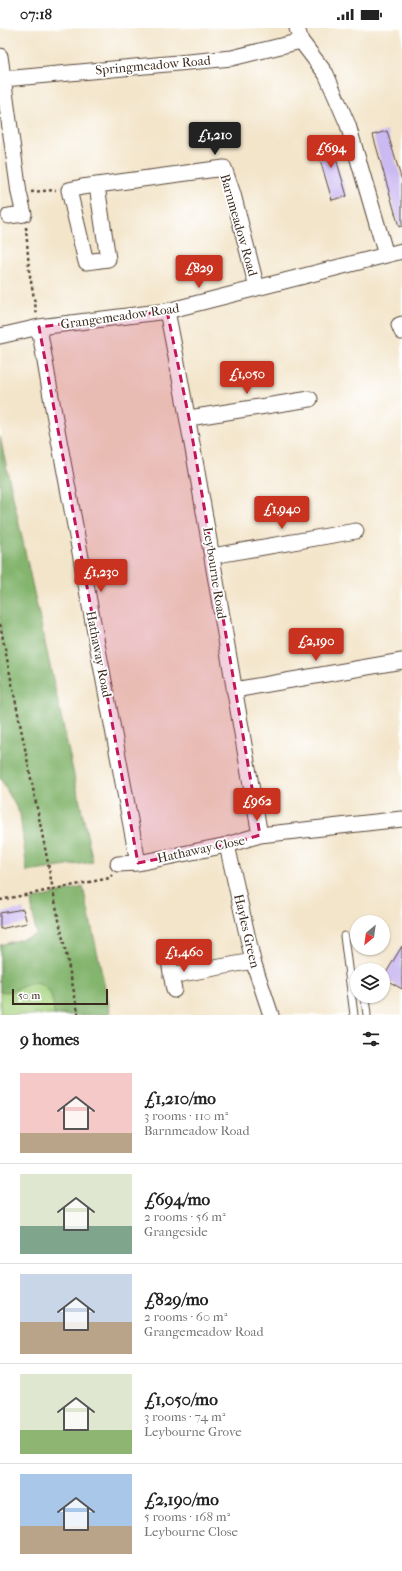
<!DOCTYPE html>
<meta charset="utf-8">
<style>
body{margin:0;font-family:"IM FELL French Canon",serif;background:#f2f2f2;color:#222;height:100vh;display:flex;flex-direction:column;font-size:15px;white-space:nowrap}
*{box-sizing:border-box;margin:0}
p{font-size:13px;color:#767676}
.icon{flex:none;width:22px;height:22px;fill:none;stroke:currentColor;stroke-width:2;stroke-linecap:round;stroke-linejoin:round}
.map{position:relative;height:987px;overflow:hidden}
.panel{display:flex;flex-direction:column;background:#fff;flex:1}
.panel>*{flex:none}
.needle{width:26px;rotate:209deg}
.buttons{position:absolute;left:350px;top:887px;display:grid;gap:8px}
.buttons a{display:grid;place-items:center;width:40px;height:40px;border-radius:50%;background:#fff;box-shadow:0 1px 3px #0004;font-size:20px}
.scale{position:absolute;left:12px;bottom:10px;width:96px;box-sizing:border-box;padding-left:4px;border:2px solid #3b2a1e;border-top:0;font-size:11px;line-height:14px;white-space:nowrap;color:#3b2a1e;-webkit-text-stroke:3px #fff;paint-order:stroke}
.price{position:absolute;translate:-50% -34px;padding:0 9px;border-radius:4px;background:#c8321e;color:#fff;font-size:13px;line-height:26px;filter:drop-shadow(0 1px 2px #0008)}
.price::after{content:'';position:absolute;left:50%;top:24px;width:12px;height:9px;margin-left:-6px;background:inherit;clip-path:polygon(0 0,100% 0,50% 100%)}
.price.on{background:#222;color:#fff}
ul{padding:0;list-style:none}
li{display:flex;align-items:center;gap:12px;height:100px;padding:0 20px}
li+li{border-top:1px solid #e0e0e0}
li span{display:grid;place-items:center;flex:none;width:112px;height:80px;border-radius:0px;color:#555}
li>.icon{margin-inline-start:auto}
span .icon{width:48px;height:48px;fill:#fffc;stroke-width:1}
li b{font-size:17px}
h2{display:flex;justify-content:space-between;align-items:center;height:48px;padding:0 20px;font-size:17px}
.status{display:flex;justify-content:space-between;align-items:center;height:28px;padding:0 20px;background:#fff;direction:ltr}
.status svg{height:11px;fill:currentColor}
.map>svg:first-child{display:block}
.green{fill:#a6d380;stroke:#707e4f}
.forest{fill:#84b56e;stroke:#607046}
.building{fill:#cbb9f2}
.lines{fill:none;stroke-linecap:round;stroke-linejoin:round}
.lane-casing{stroke:#574638;stroke-width:9}
.street-casing{stroke:#574638;stroke-width:17}
.path{stroke:#574638;stroke-width:2.5;stroke-dasharray:3 3;stroke-linecap:butt}
.lane{stroke:#fff;stroke-width:7}
.street{stroke:#fff;stroke-width:15}
.path-bridge{stroke:#574638;stroke-width:2.5;stroke-dasharray:3 3;stroke-linecap:butt}
.marked{fill:#c2185b;fill-opacity:0.2;stroke:#c2185b;stroke-width:3;stroke-dasharray:8 5;stroke-linejoin:round}
.labels{text-anchor:middle;dominant-baseline:central;stroke-width:3.5;stroke-linejoin:round;paint-order:stroke}
.street-label{font-size:13px;fill:#3b2a1e;stroke:#fff}
</style>
<div class="status"><b>07:18</b><svg viewBox="0 0 49 12"><path d="M0 12V9h3v3zM5 12V6h3v6zM10 12V3h3v9zM15 12V0h3v12zM26 1h20v11H26zM47 4h2v5h-2z"/></svg></div>
<div class="map">
<svg width="402" height="987" viewBox="0 0 402 987">
<rect width="100%" height="100%" fill="#fff"/>
<filter id="ink" filterUnits="userSpaceOnUse"><feTurbulence type="fractalNoise" baseFrequency=".025" numOctaves="2"/><feDisplacementMap in="SourceGraphic" scale="8" xChannelSelector="R" yChannelSelector="G"/><feConvolveMatrix kernelMatrix="1 2 1 2 8 2 1 2 1" color-interpolation-filters="sRGB"/></filter>
<filter id="wash" filterUnits="userSpaceOnUse"><feTurbulence type="fractalNoise" baseFrequency=".012" numOctaves="4" result="noise"/><feDisplacementMap in="SourceGraphic" scale="16" xChannelSelector="R" yChannelSelector="G"/><feGaussianBlur stdDeviation="0.9" result="paint"/><feColorMatrix in="noise" values="0 0 0 0 0 0 0 0 0 0 0 0 0 0 0 0 0 1.4 0 .05"/><feComposite in="paint" operator="in"/></filter>
<g filter="url(#wash)">
<rect width="100%" height="100%" fill="#f3e5ca"/>
<path class="green" d="M31,872L71,987H0V917L36,907Z"/>
<path class="forest" d="M0,409L93,834L27,844L20,786L0,750Z
M83,859L111,987H54C54,970 48,950 27,957C17,960 11,966 0,963V917L36,907L31,872Z"/>
<g id="blocks">
<path class="building" d="M387,103L402,153V198L399,199L373,107Z
M330,110L347,168L332,172L315,115Z
M23,881L27,895L0,901V885Z
M402,918V961L383,950Z"/>
</g>
</g>
<g filter="url(#ink)">
<use href="#blocks" fill-opacity="0" stroke="#574638" stroke-width="1"/>
<g class="lines">
<defs>
<path id="lane" d="M344,908L354,987
M365,971L367,987"/>
<path id="street" d="M297,0L301,13L326,46L348,97L386,227
M0,28L19,165L24,186L9,188
M4,51L232,30L301,13
M97,158L108,231L86,234L69,162L82,159L224,140L233,166L257,260
M167,283C202,457 228,632 260,807
M402,296L399,297L402,304
M39,299L53,380L138,835
M0,308L39,299L167,283L402,223
M189,390L310,371
M212,528L356,503
M234,662L402,633
M227,817L253,933L271,987
M118,836L138,835L227,817L260,807L402,791
M169,933L174,962
M171,948L253,933"/>
</defs>
<use href="#lane" class="lane-casing"/>
<use href="#street" class="street-casing"/>
<path class="path" d="M31,164L56,162
M26,199L29,242L37,287
M0,596L46,825
M0,872L110,850L112,847
M55,873L78,983V987"/>
<use href="#lane" class="lane"/>
<use href="#street" class="street"/>
<path class="path-bridge" d="M46,825L55,873"/>
</g>
</g>
<path class="marked" d="M167,283L189,390L260,807L227,817L138,835L39,299Z"/>
<g class="labels">
<g class="street-label">
<text transform="translate(153 37) rotate(-5)">Springmeadow Road</text>
<text transform="translate(239 197) rotate(74)">Barnmeadow Road</text>
<text transform="translate(120 288) rotate(-8)">Grangemeadow Road</text>
<text transform="translate(215 545) rotate(81)">Leybourne Road</text>
<text transform="translate(99 626) rotate(79)">Hathaway Road</text>
<text transform="translate(201 821) rotate(-12)">Hathaway Close</text>
<text transform="translate(247 903) rotate(77)">Hayles Green</text>
</g>
</g>
</svg>
<div class="buttons">
<a><svg class="needle" viewBox="-14 -14 28 28"><path d="M0-13l5 13h-10z" fill="#e53935"/><path d="M0 13l5-13h-10z" fill="#767676"/></svg></a>
<a><svg class="icon" aria-label="layers" viewBox="0 0 24 24"><path d="M12 4l9 5-9 5-9-5zM3 14l9 5 9-5"/></svg></a>
</div>
<div class="scale">50 m</div>
<b class="price on" style="left:215px;top:128px">£1,210</b>
<b class="price" style="left:331px;top:141px">£694</b>
<b class="price" style="left:199px;top:261px">£829</b>
<b class="price" style="left:247px;top:367px">£1,050</b>
<b class="price" style="left:282px;top:502px">£1,940</b>
<b class="price" style="left:101px;top:565px">£1,230</b>
<b class="price" style="left:316px;top:634px">£2,190</b>
<b class="price" style="left:257px;top:794px">£962</b>
<b class="price" style="left:184px;top:945px">£1,460</b>
</div>
<section class="panel">
<h2>9 homes<svg class="icon" aria-label="filters" viewBox="0 0 24 24"><path d="M4 7h16M4 17h16"/><circle cx="9" cy="7" r="2"/><circle cx="15" cy="17" r="2"/></svg></h2>
<ul>
<li><span style="background:linear-gradient(#f6c9c9 75%,#b9a48a 0)"><svg class="icon" aria-label="home" viewBox="0 0 24 24"><path d="M3 11l9-7 9 7M6 9v11h12V9"/></svg></span><div><b>£1,210/mo</b><p>3 rooms · 110 m²</p><p>Barnmeadow Road</p></div></li>
<li><span style="background:linear-gradient(#dfe7d0 65%,#7fa58c 0)"><svg class="icon" aria-label="home" viewBox="0 0 24 24"><path d="M3 11l9-7 9 7M6 9v11h12V9"/></svg></span><div><b>£694/mo</b><p>2 rooms · 56 m²</p><p>Grangeside</p></div></li>
<li><span style="background:linear-gradient(#c9d6e8 60%,#b9a48a 0)"><svg class="icon" aria-label="home" viewBox="0 0 24 24"><path d="M3 11l9-7 9 7M6 9v11h12V9"/></svg></span><div><b>£829/mo</b><p>2 rooms · 60 m²</p><p>Grangemeadow Road</p></div></li>
<li><span style="background:linear-gradient(#dfe7d0 70%,#8fb573 0)"><svg class="icon" aria-label="home" viewBox="0 0 24 24"><path d="M3 11l9-7 9 7M6 9v11h12V9"/></svg></span><div><b>£1,050/mo</b><p>3 rooms · 74 m²</p><p>Leybourne Grove</p></div></li>
<li><span style="background:linear-gradient(#a9c7e8 65%,#b9a48a 0)"><svg class="icon" aria-label="home" viewBox="0 0 24 24"><path d="M3 11l9-7 9 7M6 9v11h12V9"/></svg></span><div><b>£2,190/mo</b><p>5 rooms · 168 m²</p><p>Leybourne Close</p></div></li>
</ul>
</section>
